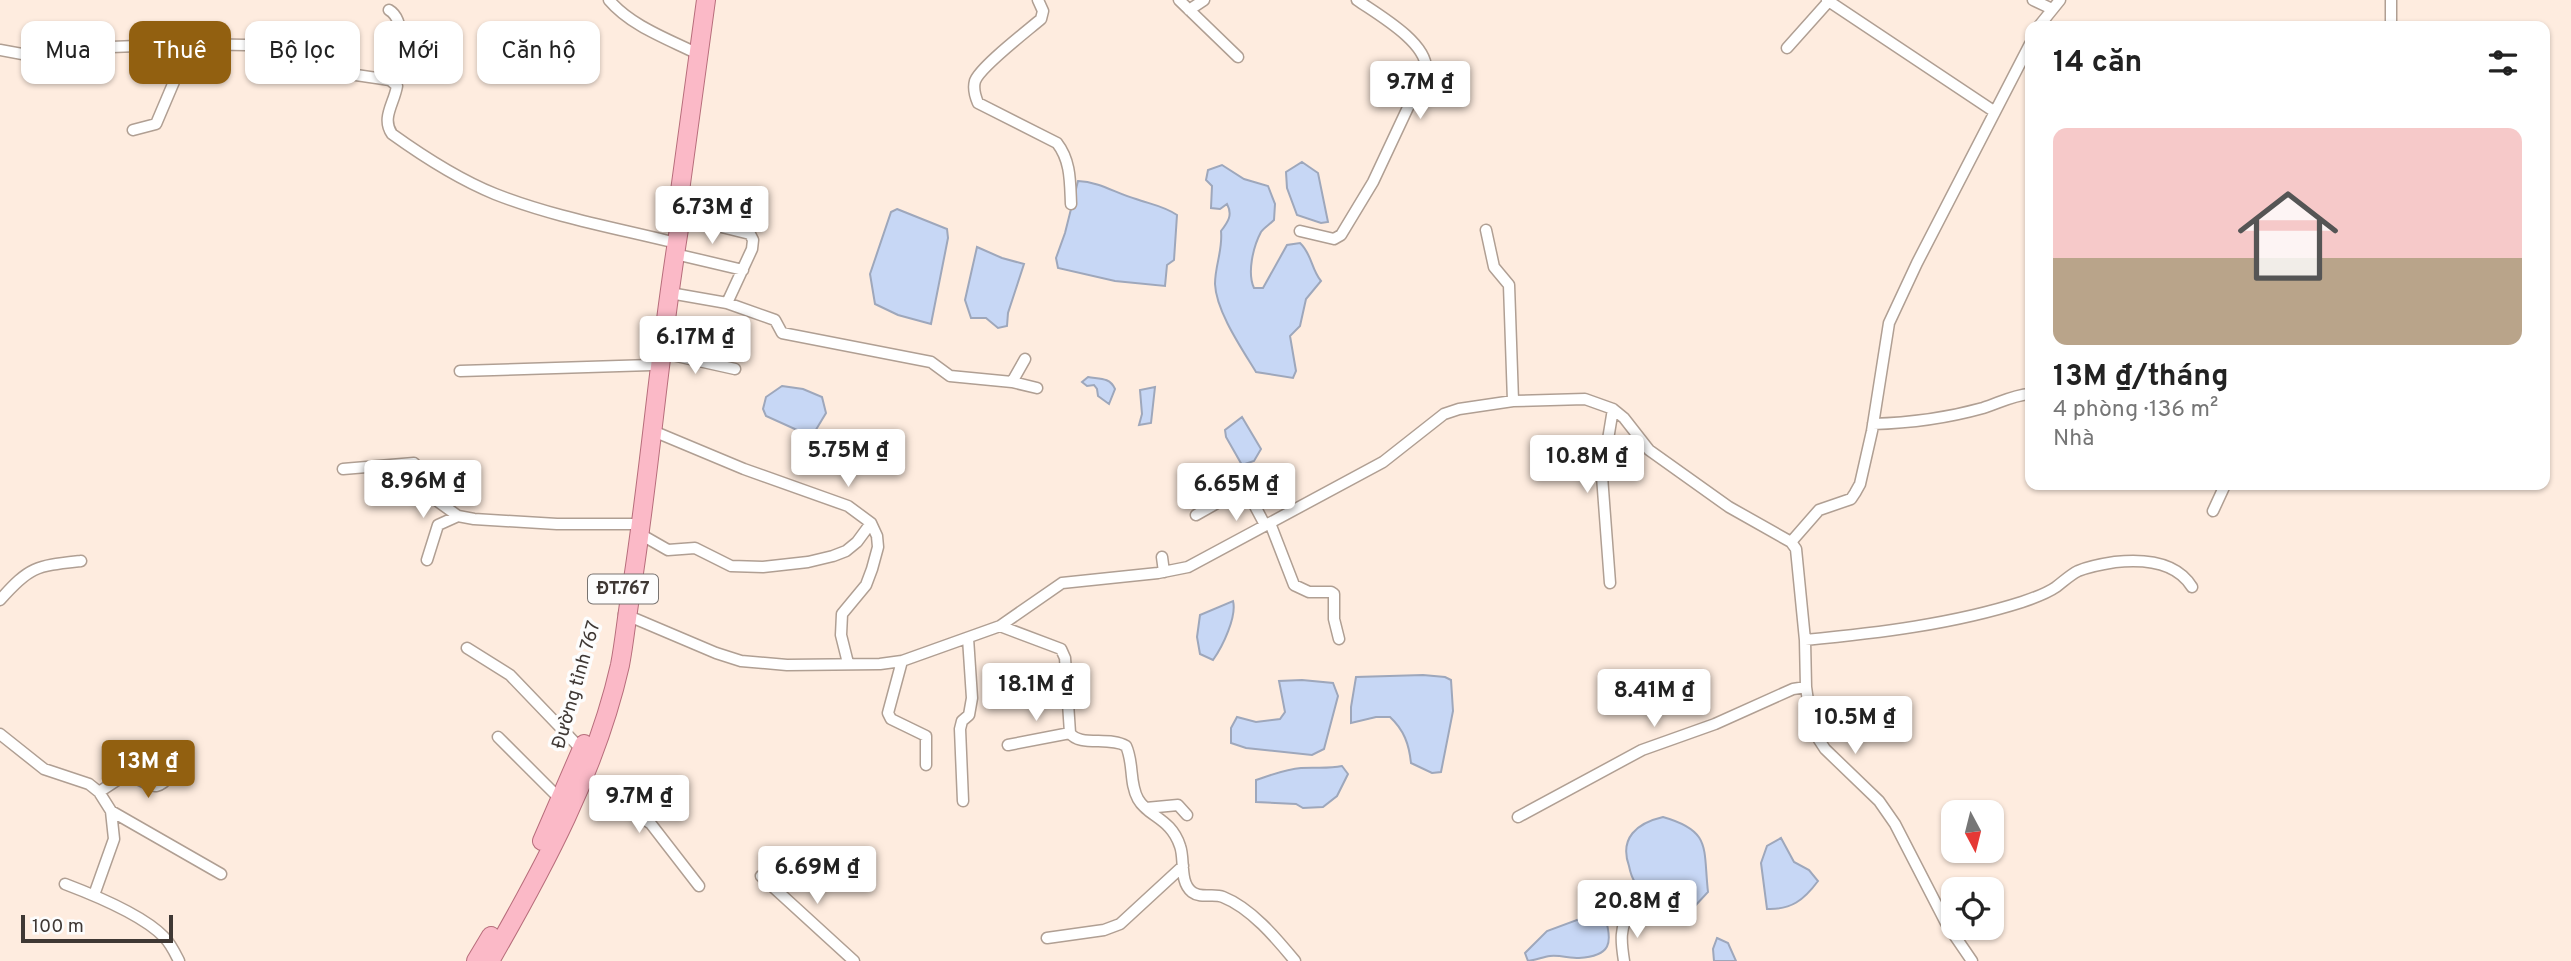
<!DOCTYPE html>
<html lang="vi">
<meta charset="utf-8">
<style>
body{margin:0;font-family:Overpass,sans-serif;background:#f6f6f6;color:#222;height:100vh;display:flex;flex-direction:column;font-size:26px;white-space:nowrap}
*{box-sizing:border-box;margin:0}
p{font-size:23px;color:#767676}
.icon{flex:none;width:38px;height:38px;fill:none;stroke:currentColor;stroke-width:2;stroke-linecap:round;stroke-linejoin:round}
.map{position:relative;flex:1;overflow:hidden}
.details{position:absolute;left:2025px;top:21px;width:525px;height:469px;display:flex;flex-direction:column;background:#fff;border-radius:14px;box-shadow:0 2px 5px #0004}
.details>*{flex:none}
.top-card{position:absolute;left:21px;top:21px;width:665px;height:63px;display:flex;gap:14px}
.needle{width:46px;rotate:173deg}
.fabs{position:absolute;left:1941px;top:800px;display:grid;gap:14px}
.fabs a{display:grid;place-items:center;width:63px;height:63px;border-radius:14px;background:#fff;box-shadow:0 2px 5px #0004;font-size:35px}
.scale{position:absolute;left:21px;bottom:18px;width:152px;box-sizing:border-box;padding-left:7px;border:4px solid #3f3834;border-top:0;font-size:19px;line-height:24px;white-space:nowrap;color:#3f3834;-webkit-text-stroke:5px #fdfdfd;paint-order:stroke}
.price{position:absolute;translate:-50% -60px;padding:0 16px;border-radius:7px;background:#fff;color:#222;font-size:23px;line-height:46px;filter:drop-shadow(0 2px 4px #0008)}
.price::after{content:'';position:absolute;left:50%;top:42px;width:21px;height:16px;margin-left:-10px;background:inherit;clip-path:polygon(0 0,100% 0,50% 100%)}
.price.selected{background:#926010;color:#fff}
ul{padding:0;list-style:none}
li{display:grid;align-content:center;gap:14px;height:371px;padding:0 28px}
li+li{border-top:2px solid #e0e0e0}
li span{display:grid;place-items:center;height:217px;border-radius:14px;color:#555}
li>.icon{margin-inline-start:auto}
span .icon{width:126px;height:126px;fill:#fffc;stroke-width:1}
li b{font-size:30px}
h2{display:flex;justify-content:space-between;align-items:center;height:84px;padding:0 28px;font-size:30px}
.pill{padding:0 24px;border-radius:14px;background:#fff;box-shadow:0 2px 5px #0004;font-size:24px;line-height:63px}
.pill.selected{background:#926010;color:#fff}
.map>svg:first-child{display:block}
.water{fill:#c7d7f5;stroke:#9ea7bb;stroke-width:2}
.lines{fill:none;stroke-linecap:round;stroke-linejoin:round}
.street-casing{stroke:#b09f93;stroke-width:13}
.primary-casing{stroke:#b76d7b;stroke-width:20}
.street{stroke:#fff;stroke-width:10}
.primary{stroke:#fbb9c7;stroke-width:18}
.labels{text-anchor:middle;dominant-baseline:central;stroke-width:7;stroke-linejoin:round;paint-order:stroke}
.shield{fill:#fdfdfd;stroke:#787370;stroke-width:2}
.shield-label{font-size:18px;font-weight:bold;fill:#3f3834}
.street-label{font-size:19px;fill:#3f3834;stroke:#fdfdfd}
</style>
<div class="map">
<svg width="2571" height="961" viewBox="0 0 2571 961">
<rect width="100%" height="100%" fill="#feecdf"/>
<path class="water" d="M1302,162L1318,173L1328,222L1321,223L1297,215L1287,188L1286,172Z
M1222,165L1244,179L1268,186L1275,204L1274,220C1270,224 1264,228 1261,232C1253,247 1247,273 1254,288H1263L1287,245L1300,243C1312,254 1311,269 1321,281L1306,299L1300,326L1290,336L1296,371L1293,378L1256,372C1242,349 1216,311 1215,284C1215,265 1223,250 1221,231C1228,222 1233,215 1227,204L1220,209L1211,208L1212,186L1206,180L1208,170Z
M1078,181C1100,182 1115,193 1136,199C1150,204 1164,206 1177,215L1174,260L1167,265L1165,286L1115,281L1058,268L1056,258L1065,233Z
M897,209L947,229L948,238L931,324L898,315L875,304L870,274L891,212Z
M977,247L1002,258L1024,264L1008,313L1007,326L998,328L986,318H971L965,300Z
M1088,377C1099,379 1110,377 1115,389L1109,404L1098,396L1097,389L1094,385L1087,386L1082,382Z
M782,386L803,389L822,397L826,413L814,433L797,430L766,416L763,409L766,397Z
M1155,387L1151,423L1139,425L1142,414L1140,390Z
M1242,417L1261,449L1254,461L1242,465L1226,437L1225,430Z
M1233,601C1237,616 1223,646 1213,660L1200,654L1197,637L1200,615Z
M1423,675L1445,677L1451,680L1453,711L1441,772L1432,773L1411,763C1409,744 1404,730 1390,717H1376L1351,723V707L1356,677Z
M1302,680L1333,683L1338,696L1324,749L1312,755L1246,748L1231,743V728L1237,717L1256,722L1280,719L1285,712L1279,681Z
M1342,766L1348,774L1337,796L1323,807L1303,808L1296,804L1256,802V780C1271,775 1286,769 1301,768C1316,767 1328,769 1342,766Z
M1663,817C1712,831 1703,848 1708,892L1695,906C1683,907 1680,904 1670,899C1658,893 1644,891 1635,882C1632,878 1630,871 1629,866C1619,838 1637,823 1663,817Z
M1781,838L1794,862L1809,870L1818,881C1804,900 1791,910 1767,909L1761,863L1767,846Z
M1593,914L1605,917C1613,943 1611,956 1579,958C1569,958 1560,955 1550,956C1543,957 1536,960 1528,961L1525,953L1547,931Z
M1717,938L1728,943L1736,961H1714L1713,949Z"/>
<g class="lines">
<defs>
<path id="street" d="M609,0C631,26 668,39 698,54
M1038,0L1043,11L1041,19C1027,31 980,67 975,81C973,88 975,96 978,103L1057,143C1071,161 1070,182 1071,204
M1179,0L1238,57
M1827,0L1995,112
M2033,0L2052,9
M389,10C408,21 400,65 394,83
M1189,10L1204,0
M2039,26L2060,0
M2391,26V0
M1787,48L1829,1
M0,50L49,59H63L111,47L190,44L246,45L259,48L288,65L390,80L397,86C394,104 381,118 392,134C424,157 458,179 495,194C551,216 610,227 668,241
M133,130L156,124L190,44
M677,216L750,234L753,240L752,249L727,303
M1486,230L1494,267L1509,285L1513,401
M1300,231L1334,239L1341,235L1373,182L1426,69C1427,42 1377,14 1357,0
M675,254L743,270
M670,293L727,303L775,320L782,333L931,362L950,376L1012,382L1037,388
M663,353L735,369
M460,371L651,365
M1012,382L1025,359
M1873,424C1910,423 1947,418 1983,408C1999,403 2013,395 2030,394
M653,431L744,469L848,506L871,523L877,536L878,547L872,569L866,585L842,614L841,635L848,663
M343,469L414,463L417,466L419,487L422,490L458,516L474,519L557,524H632
M2213,511L2225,485
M1196,515L1240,490L1247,491L1265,525
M1270,523L1294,585L1309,592H1331L1334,594V619L1339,639
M640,534L668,550L695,548L731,566L763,567L808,562L833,556L846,551L857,542L871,523
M1791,542L1819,510L1851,499L1855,493L1860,484L1872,431L1889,323L1917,263L2030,44
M1162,557L1164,572
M427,560L438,525L458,516
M1610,583L1602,476L1613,409
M0,600C30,566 36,566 81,561
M624,614L716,653L741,661L787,665L880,664L902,661L1000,626L1062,583L1158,573L1188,567L1383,462L1444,414L1459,409L1513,401L1585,399L1613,409L1624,418L1649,450L1729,507L1791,542L1796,549L1805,640L1806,687L1812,729L1825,749L1879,801L1895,824L1946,923L1972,961
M1000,626L1061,649L1065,658L1070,733C1079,747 1110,736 1126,746C1134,763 1129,783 1138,799C1148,817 1171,818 1180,846C1185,859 1179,882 1192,892C1201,899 1213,893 1223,897C1251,908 1276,938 1295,961
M1805,640C1878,633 1953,624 2022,602C2034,598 2046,594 2056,587C2064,581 2070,575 2078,571C2090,566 2102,564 2115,562C2143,559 2176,561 2192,587
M467,648L510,675L582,750
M902,661L888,713L891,719L926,736V765
M0,734L44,769L89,784L99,792L111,811L114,839L94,895
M498,737L561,800
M1008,745L1070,733
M584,778L651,824L699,886
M99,792L125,775C151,780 152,798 173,773
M963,801L960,729L962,721L969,715L972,698L968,638
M1146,808L1178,805L1187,815
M111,811L221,874
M1518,817L1642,750L1715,724L1793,689L1806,687
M761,876L854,961
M65,884C94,895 143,915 164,937C171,944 175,953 179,961
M1047,938L1104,930L1120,924L1183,866
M1624,961C1621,942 1619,927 1631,910"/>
<path id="primary" d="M542,841L584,744
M476,961L491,936
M490,961C544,867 596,771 620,665C625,639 627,612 632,586C651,464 660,340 681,217L680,191L706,0"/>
</defs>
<use href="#street" class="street-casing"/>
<use href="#primary" class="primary-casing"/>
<use href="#street" class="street"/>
<use href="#primary" class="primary"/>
</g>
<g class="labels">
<rect class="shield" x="588" y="574.5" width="70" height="29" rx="5"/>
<g class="shield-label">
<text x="623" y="589">ĐT.767</text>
</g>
<g class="street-label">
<text transform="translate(577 685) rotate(-74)">Đường tỉnh 767</text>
</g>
</g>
</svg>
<div class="fabs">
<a><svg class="needle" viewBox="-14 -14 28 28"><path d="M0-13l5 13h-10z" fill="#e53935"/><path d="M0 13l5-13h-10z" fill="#767676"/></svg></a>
<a><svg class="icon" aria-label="locate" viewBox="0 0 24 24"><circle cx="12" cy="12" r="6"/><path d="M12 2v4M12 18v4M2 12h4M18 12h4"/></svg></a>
</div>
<div class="scale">100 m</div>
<b class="price" style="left:1420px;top:121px">9.7M ₫</b>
<b class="price" style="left:712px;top:246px">6.73M ₫</b>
<b class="price" style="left:695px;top:376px">6.17M ₫</b>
<b class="price" style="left:848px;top:489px">5.75M ₫</b>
<b class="price" style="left:1587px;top:495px">10.8M ₫</b>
<b class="price" style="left:423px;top:520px">8.96M ₫</b>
<b class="price" style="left:1236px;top:523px">6.65M ₫</b>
<b class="price" style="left:1036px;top:723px">18.1M ₫</b>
<b class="price" style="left:1654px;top:729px">8.41M ₫</b>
<b class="price" style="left:1855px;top:756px">10.5M ₫</b>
<b class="price selected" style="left:148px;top:800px">13M ₫</b>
<b class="price" style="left:639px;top:835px">9.7M ₫</b>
<b class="price" style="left:817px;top:906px">6.69M ₫</b>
<b class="price" style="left:1637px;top:940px">20.8M ₫</b>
<div class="top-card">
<a class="pill">Mua</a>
<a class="pill selected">Thuê</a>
<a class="pill">Bộ lọc</a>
<a class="pill">Mới</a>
<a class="pill">Căn hộ</a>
</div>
<section class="details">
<h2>14 căn<svg class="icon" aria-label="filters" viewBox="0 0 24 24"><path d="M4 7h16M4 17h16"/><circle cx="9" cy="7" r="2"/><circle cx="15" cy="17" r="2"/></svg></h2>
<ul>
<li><span style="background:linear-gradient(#f6c9c9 60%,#b9a48a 0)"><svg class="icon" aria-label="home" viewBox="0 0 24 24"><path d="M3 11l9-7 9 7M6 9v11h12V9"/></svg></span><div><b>13M ₫/tháng</b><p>4 phòng · 136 m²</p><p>Nhà</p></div></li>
</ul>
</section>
</div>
